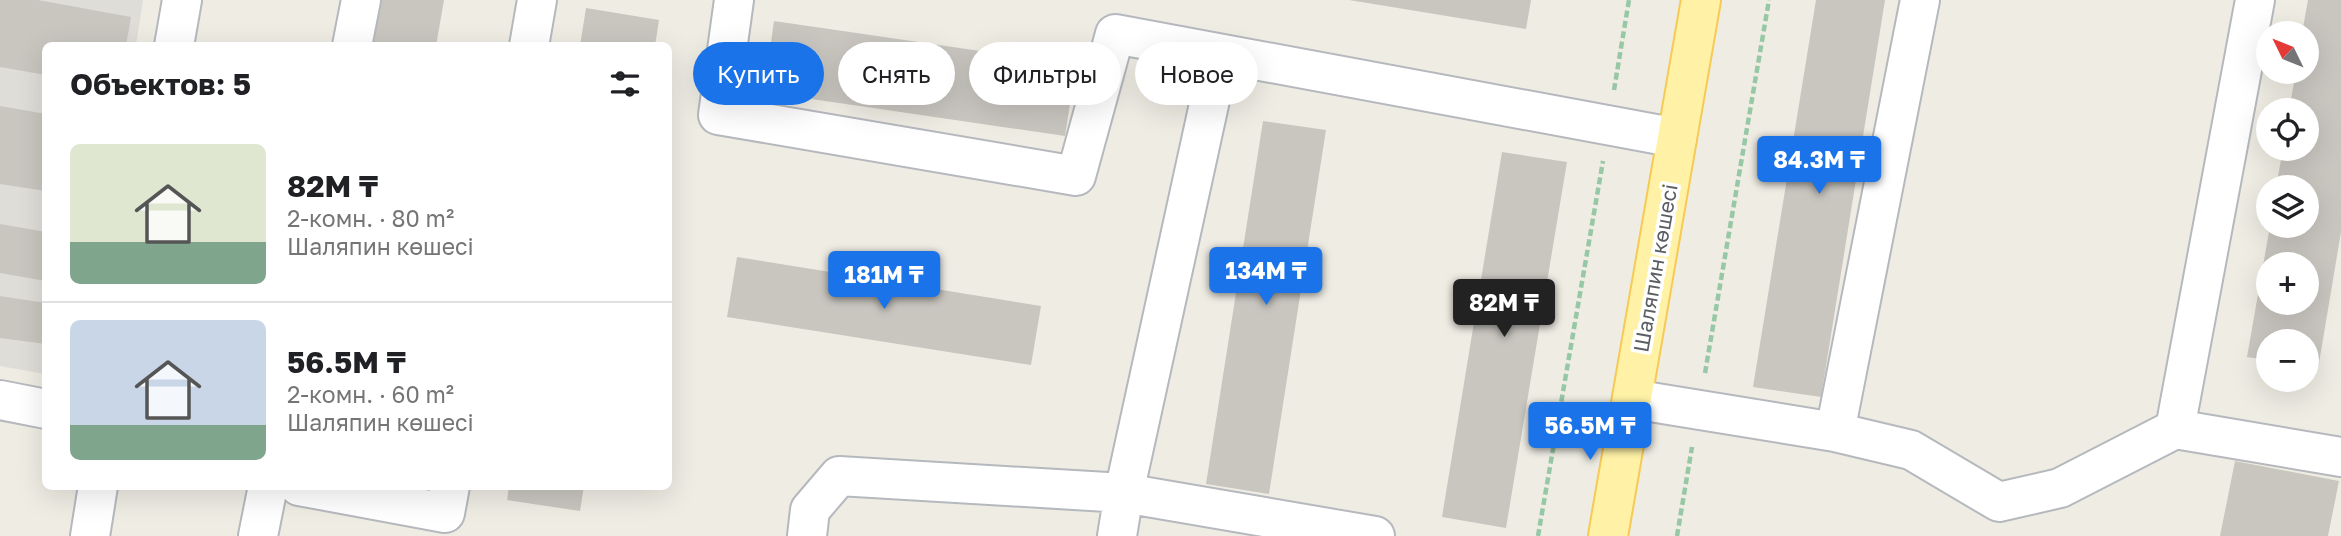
<!DOCTYPE html>
<html lang="ru">
<meta charset="utf-8">
<style>
body{margin:0;font-family:"Golos Text",sans-serif;background:#f6f6f6;color:#202124;height:100vh;display:flex;flex-direction:column;font-size:26px;white-space:nowrap}
*{box-sizing:border-box;margin:0}
p{font-size:23px;color:#757577}
.icon{flex:none;width:38px;height:38px;fill:none;stroke:currentColor;stroke-width:2;stroke-linecap:round;stroke-linejoin:round}
.map{position:relative;flex:1;overflow:hidden}
.sheet{position:absolute;left:42px;top:42px;width:630px;height:448px;display:flex;flex-direction:column;background:#fff;border-radius:10px;box-shadow:0 7px 28px #0002}
.sheet>*{flex:none}
.guide{position:absolute;left:693px;top:42px;width:665px;height:63px;display:flex;gap:14px}
.needle{width:46px;rotate:313deg}
.controls{position:absolute;left:2256px;top:21px;display:grid;gap:14px}
.controls a{display:grid;place-items:center;width:63px;height:63px;border-radius:50%;background:#fff;box-shadow:0 7px 28px #0002;font-size:35px}
.price{position:absolute;translate:-50% -60px;padding:0 16px;border-radius:7px;background:#1a73e8;color:#fff;font-size:23px;line-height:46px;filter:drop-shadow(0 2px 4px #0008)}
.price::after{content:'';position:absolute;left:50%;top:42px;width:21px;height:16px;margin-left:-10px;background:inherit;clip-path:polygon(0 0,100% 0,50% 100%)}
.price.active{background:#222;color:#fff}
ul{padding:0;list-style:none}
li{display:flex;align-items:center;gap:21px;height:175px;padding:0 28px}
li+li{border-top:2px solid #e0e0e0}
li span{display:grid;place-items:center;flex:none;width:196px;height:140px;border-radius:10px;color:#555}
li>.icon{margin-inline-start:auto}
span .icon{width:84px;height:84px;fill:#fffc;stroke-width:1}
li b{font-size:30px}
h2{display:flex;justify-content:space-between;align-items:center;height:84px;padding:0 28px;font-size:30px}
.tag{padding:0 24px;border-radius:32px;background:#fff;box-shadow:0 7px 28px #0002;font-size:24px;line-height:63px}
.tag.active{background:#1a73e8;color:#fff}
.map>svg:first-child{display:block}
.industrial{fill:#dfddd7}
.building{fill:#c9c6c0;fill-rule:evenodd}
.lines{fill:none;stroke-linecap:round;stroke-linejoin:round}
.minor-casing{stroke:#b5b9be;stroke-width:42}
.major-casing{stroke:#f6ca54;stroke-width:42}
.path{stroke:#97c8a5;stroke-width:4.5;stroke-dasharray:7 3.5;stroke-linecap:butt}
.minor{stroke:#fff;stroke-width:38}
.major{stroke:#fff2a7;stroke-width:38}
.labels{text-anchor:middle;dominant-baseline:central;stroke-width:7;stroke-linejoin:round;paint-order:stroke}
.street-label{font-size:21px;fill:#5b5f64;stroke:#fff}
</style>
<div class="map">
<svg width="2341" height="536" viewBox="0 0 2341 536">
<rect width="100%" height="100%" fill="#eeece3"/>
<path class="industrial" d="M0,0H143L136,45L46,46L45,374L0,366Z"/>
<path class="building" d="M0,0H38L131,17L126,46H46V75L0,67Z
M370,0H444L436,46H362Z
M1349,0H1531L1526,29Z
M1816,0H1885L1821,397L1753,387Z
M2308,0H2341V232L2318,369L2306,367V341H2268V360L2247,357L2270,226H2306V187H2276L2283,149H2306V110H2289L2296,72H2306V33H2302ZM2268,264H2306V303H2268Z
M586,8L659,20L655,46H580Z
M774,21L1076,65L1065,136L764,92Z
M0,106L46,114V191L0,184Z
M1263,121L1326,130L1269,494L1206,484Z
M1502,152L1567,162L1506,528L1442,517Z
M0,224L46,232V281L0,273Z
M737,257L1041,306L1031,365L727,317Z
M0,296L46,303V344L0,338Z
M2235,461L2339,481L2328,536H2220Z
M509,486H584L580,511L507,500Z"/>
<g class="lines">
<defs>
<path id="minor" d="M734,0L718,115L1076,176L1115,34L1677,138
M174,46L182,0
M352,46L361,0
M529,46L537,0
M1632,399L1835,432L1911,450L1999,502L2060,488L2175,429L2341,457
M0,400L46,409
M2175,429L2255,0
M1835,432L1920,0
M299,486L445,513L450,486
M90,536L98,486
M258,536L268,486
M807,536L810,510L839,476L1124,493L1375,536
M1117,536L1124,493L1220,54"/>
<path id="major" d="M1608,536L1701,0"/>
</defs>
<use href="#minor" class="minor-casing"/>
<use href="#major" class="major-casing"/>
<path class="path" d="M1614,90L1629,0
M1705,373L1769,0
M1538,536L1603,161
M1677,536L1692,447"/>
<use href="#minor" class="minor"/>
<use href="#major" class="major"/>
</g>
<g class="labels">
<g class="street-label">
<text transform="translate(1655 268) rotate(-80)">Шаляпин көшесі</text>
</g>
</g>
</svg>
<div class="controls">
<a><svg class="needle" viewBox="-14 -14 28 28"><path d="M0-13l5 13h-10z" fill="#e53935"/><path d="M0 13l5-13h-10z" fill="#757577"/></svg></a>
<a><svg class="icon" aria-label="locate" viewBox="0 0 24 24"><circle cx="12" cy="12" r="6"/><path d="M12 2v4M12 18v4M2 12h4M18 12h4"/></svg></a>
<a><svg class="icon" aria-label="layers" viewBox="0 0 24 24"><path d="M12 4l9 5-9 5-9-5zM3 14l9 5 9-5"/></svg></a>
<a>+</a>
<a>−</a>
</div>
<b class="price" style="left:1819px;top:196px">84.3M ₸</b>
<b class="price" style="left:1266px;top:307px">134M ₸</b>
<b class="price" style="left:884px;top:311px">181M ₸</b>
<b class="price active" style="left:1504px;top:339px">82M ₸</b>
<b class="price" style="left:1590px;top:462px">56.5M ₸</b>
<div class="guide">
<a class="tag active">Купить</a>
<a class="tag">Снять</a>
<a class="tag">Фильтры</a>
<a class="tag">Новое</a>
</div>
<section class="sheet">
<h2>Объектов: 5<svg class="icon" aria-label="filters" viewBox="0 0 24 24"><path d="M4 7h16M4 17h16"/><circle cx="9" cy="7" r="2"/><circle cx="15" cy="17" r="2"/></svg></h2>
<ul>
<li><span style="background:linear-gradient(#dfe7d0 70%,#7fa58c 0)"><svg class="icon" aria-label="home" viewBox="0 0 24 24"><path d="M3 11l9-7 9 7M6 9v11h12V9"/></svg></span><div><b>82M ₸</b><p>2-комн. · 80 m²</p><p>Шаляпин көшесі</p></div></li>
<li><span style="background:linear-gradient(#c9d6e8 75%,#7fa58c 0)"><svg class="icon" aria-label="home" viewBox="0 0 24 24"><path d="M3 11l9-7 9 7M6 9v11h12V9"/></svg></span><div><b>56.5M ₸</b><p>2-комн. · 60 m²</p><p>Шаляпин көшесі</p></div></li>
</ul>
</section>
</div>
